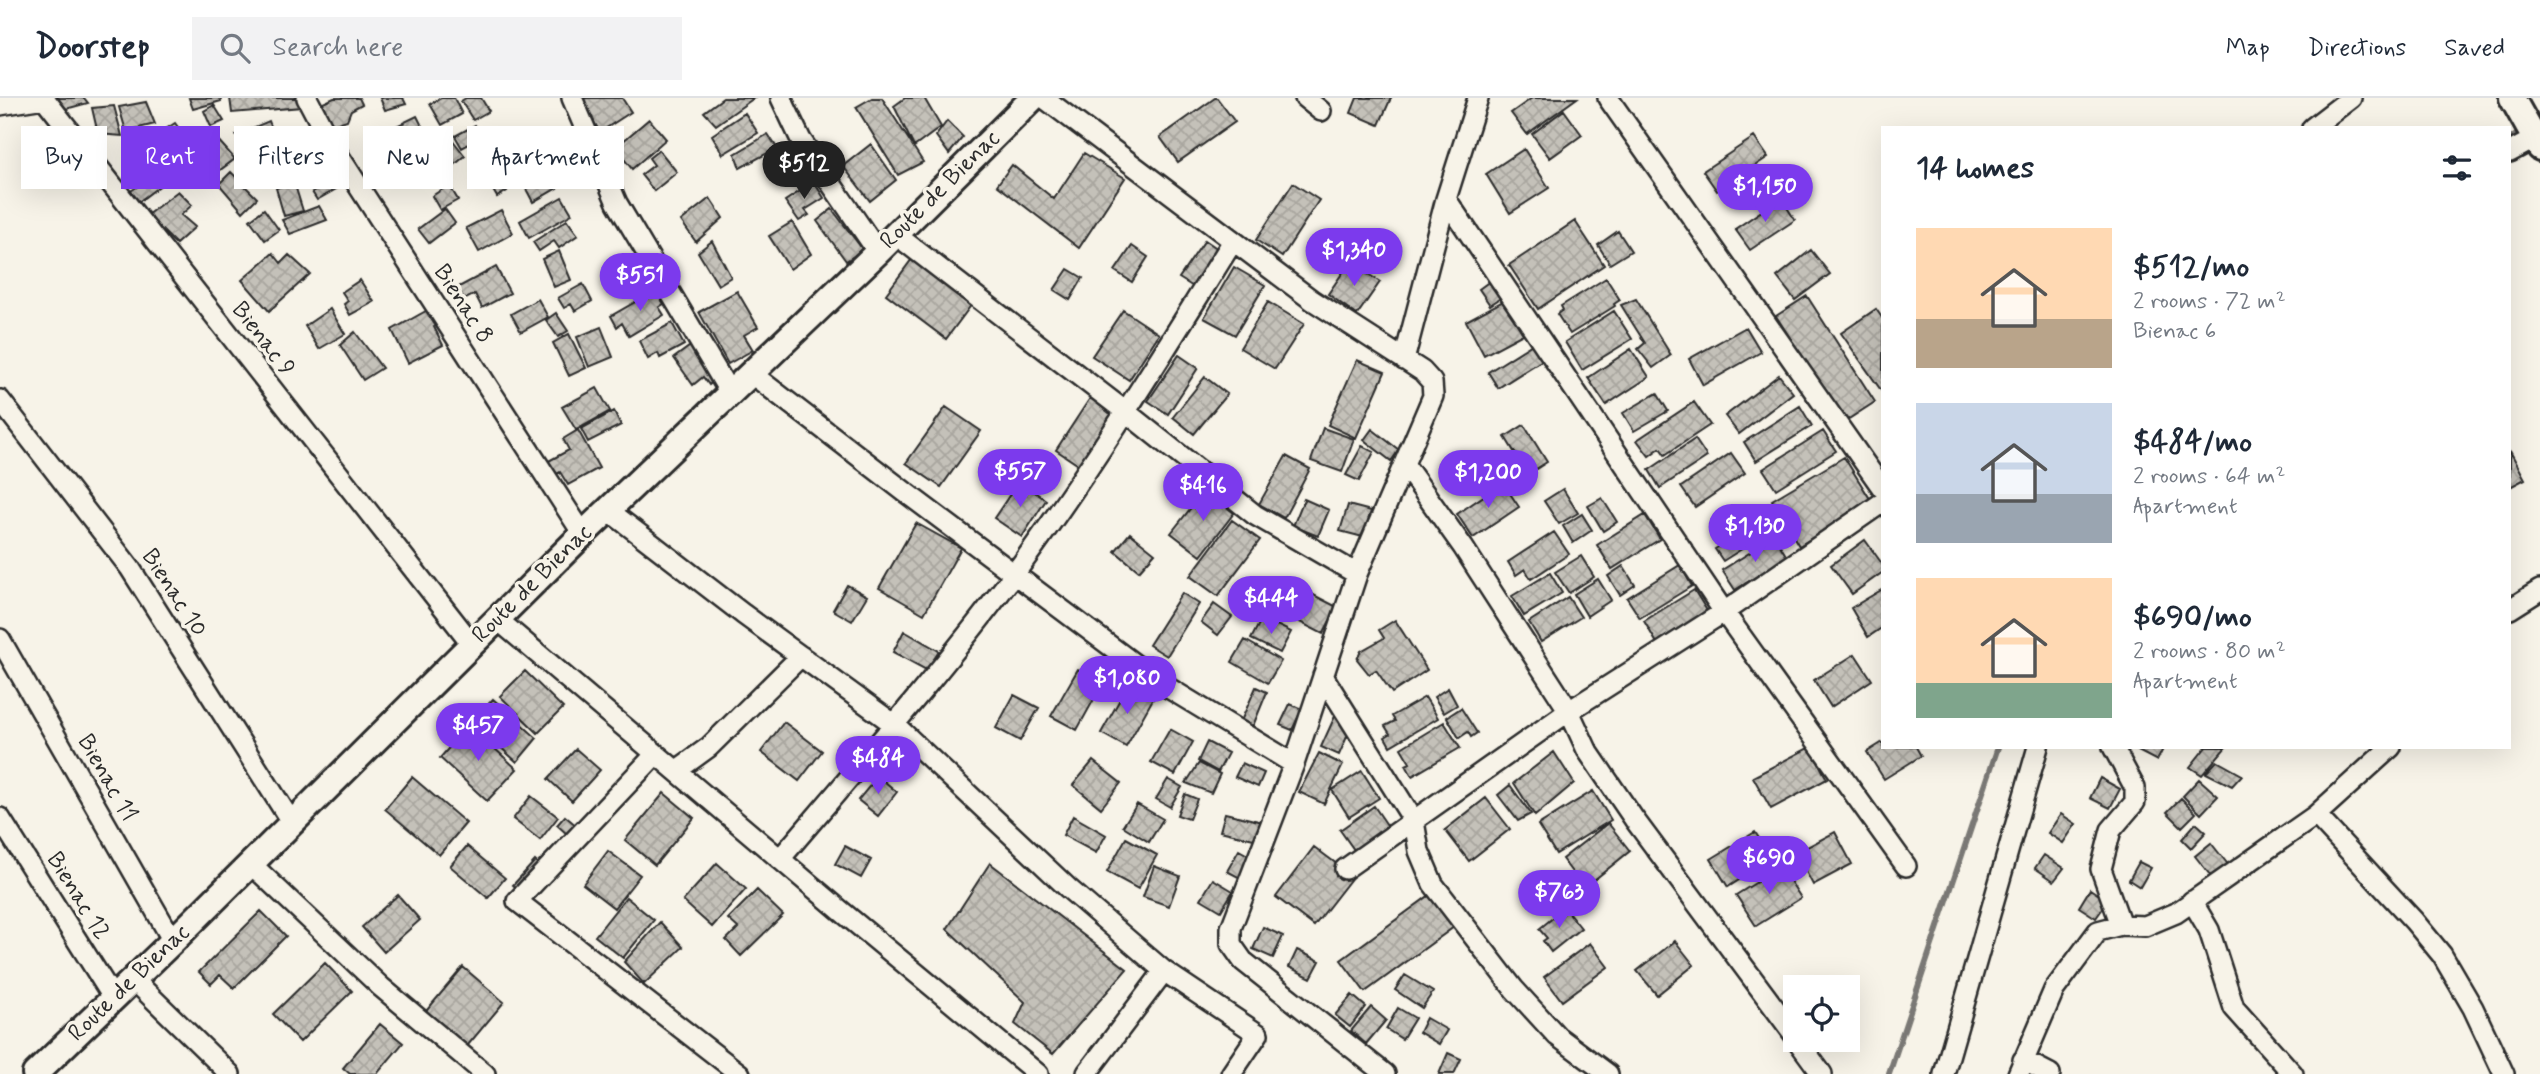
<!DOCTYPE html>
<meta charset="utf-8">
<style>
body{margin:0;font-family:Mynerve,sans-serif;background:#f2f2f3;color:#1f2937;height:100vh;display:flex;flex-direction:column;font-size:26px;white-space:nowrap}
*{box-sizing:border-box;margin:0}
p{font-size:23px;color:#747a83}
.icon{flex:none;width:38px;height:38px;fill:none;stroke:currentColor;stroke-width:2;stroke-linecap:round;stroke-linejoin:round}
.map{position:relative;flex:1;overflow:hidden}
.details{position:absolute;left:1881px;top:28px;width:630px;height:623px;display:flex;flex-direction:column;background:#fff;border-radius:0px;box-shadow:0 7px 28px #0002}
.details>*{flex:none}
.banner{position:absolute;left:21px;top:28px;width:665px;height:63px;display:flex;gap:14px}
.tools{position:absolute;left:1783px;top:877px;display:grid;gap:14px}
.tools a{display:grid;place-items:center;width:77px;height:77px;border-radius:0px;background:#fff;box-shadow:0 7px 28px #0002;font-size:35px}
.price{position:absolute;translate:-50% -60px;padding:0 16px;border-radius:24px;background:#7c3aed;color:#fff;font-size:23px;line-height:46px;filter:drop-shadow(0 2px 4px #0008)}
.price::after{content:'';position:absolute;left:50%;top:42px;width:21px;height:16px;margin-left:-10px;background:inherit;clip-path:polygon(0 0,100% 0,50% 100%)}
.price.active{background:#222;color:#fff}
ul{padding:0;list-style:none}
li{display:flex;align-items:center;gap:21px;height:175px;padding:0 35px}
li span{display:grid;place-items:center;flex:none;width:196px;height:140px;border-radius:0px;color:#555}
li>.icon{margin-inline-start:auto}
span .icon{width:84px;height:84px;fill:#fffc;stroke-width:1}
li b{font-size:30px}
h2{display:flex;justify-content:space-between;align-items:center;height:84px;padding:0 35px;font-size:30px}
.pill{padding:0 24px;border-radius:0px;background:#fff;box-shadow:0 7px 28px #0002;font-size:24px;line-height:63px}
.pill.active{background:#7c3aed;color:#fff}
header{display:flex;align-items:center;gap:42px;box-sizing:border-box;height:98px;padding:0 35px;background:#fff;border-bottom:2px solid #e0e1e3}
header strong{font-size:33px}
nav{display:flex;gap:38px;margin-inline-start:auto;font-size:24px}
.search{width:490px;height:63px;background:#f2f2f3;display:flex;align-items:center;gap:18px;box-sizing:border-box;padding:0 24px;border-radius:0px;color:#747a83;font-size:26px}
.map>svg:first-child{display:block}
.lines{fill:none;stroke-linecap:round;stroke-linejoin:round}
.stream{stroke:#7a7874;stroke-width:6}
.building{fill:url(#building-cross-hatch);stroke:#2b2b2b;stroke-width:2}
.minor-casing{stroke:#2b2b2b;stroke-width:24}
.major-casing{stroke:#2b2b2b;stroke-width:30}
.minor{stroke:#f7f3e8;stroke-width:19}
.major{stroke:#f7f3e8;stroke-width:24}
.labels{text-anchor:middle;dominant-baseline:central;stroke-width:7;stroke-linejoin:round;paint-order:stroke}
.street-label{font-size:24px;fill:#2b2b2b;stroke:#f7f3e8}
</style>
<header>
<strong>Doorstep</strong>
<div class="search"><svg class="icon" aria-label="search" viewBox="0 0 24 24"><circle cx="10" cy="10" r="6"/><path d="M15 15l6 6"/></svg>Search here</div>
<nav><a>Map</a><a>Directions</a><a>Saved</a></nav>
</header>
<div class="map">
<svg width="2540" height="976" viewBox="0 0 2540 976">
<defs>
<pattern id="building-cross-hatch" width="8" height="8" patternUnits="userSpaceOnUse" patternTransform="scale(1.75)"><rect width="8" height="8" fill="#c4c1b9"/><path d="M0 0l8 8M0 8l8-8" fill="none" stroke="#a9a69f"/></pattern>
</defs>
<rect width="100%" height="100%" fill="#f7f3e8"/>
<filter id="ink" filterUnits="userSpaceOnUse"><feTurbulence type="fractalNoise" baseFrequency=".0143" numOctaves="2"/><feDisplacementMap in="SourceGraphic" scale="14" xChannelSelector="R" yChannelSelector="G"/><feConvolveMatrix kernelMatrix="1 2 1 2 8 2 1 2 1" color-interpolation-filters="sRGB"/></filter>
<g filter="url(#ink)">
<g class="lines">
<path class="stream" d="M2510,41L2524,32
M1889,976L1998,649"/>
</g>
<path class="building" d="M57,0H84L88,5L62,12Z
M189,0H220L221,3L193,11Z
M230,0H298L301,9L232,15Z
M334,0H359L362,6L351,12L347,22L332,27L321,6Z
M380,0H403L406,6L385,12Z
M441,0H454L462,16L442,27L430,6Z
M466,0H481L489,13L473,22L461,3Z
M579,0H622L631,14L600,34Z
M723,0H754L716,27L704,14Z
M872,0H882L923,64L898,77L856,9Z
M905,0H924L941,29L914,49L894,8Z
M1215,0H1217L1235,24L1178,64L1160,39Z
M1357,0H1391L1379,27L1351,15Z
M1532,0H1577L1527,36L1511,15Z
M146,4L155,26L126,33L119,9Z
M214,7L224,23L211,29L204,13Z
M114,8L122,38L98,36L92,10Z
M1564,12L1582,37L1550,60L1532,36Z
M745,15L758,35L723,56L712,37Z
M417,18L430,44L396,62L382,35Z
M649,21L666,41L632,71L615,50Z
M269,23L276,41L245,55L236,37Z
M947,23L963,39L949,56L936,38Z
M175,25L199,58L137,105L129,94L148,82L136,61L143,57L136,44L149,35L152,40Z
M475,27L482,39L462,50L455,38Z
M445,32L465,58L452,69L431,43Z
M768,36L777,50L740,70L735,56Z
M1754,39L1768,59L1717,93L1703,73Z
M217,41L235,61L212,78L205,69L211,66L200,52Z
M275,44L283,58L259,69L252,55Z
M321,44L330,67L276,88L270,67Z
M871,46L896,82L870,103L843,68Z
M1524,51L1549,90L1510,115L1486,76Z
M659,52L677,74L654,93L641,77L654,67L649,60Z
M435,55L441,67L417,80L410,67Z
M1084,55L1125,80L1079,150L997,87L1012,67L1054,101Z
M503,63L513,81L504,86L507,93L497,99L483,75Z
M231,74L257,100L243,114L219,86Z
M550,77L557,90L533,104L526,91Z
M331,82L338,90L317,102L312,94Z
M294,84L303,113L284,118L276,90Z
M814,84L824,100L805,112L809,117L799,123L785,103Z
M1293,85L1319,102L1282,159L1256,142Z
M449,87L458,102L440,112L432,98Z
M178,93L192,107L181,117L195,129L176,146L147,117Z
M562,99L572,116L529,140L520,123Z
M710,100L723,120L696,144L681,123Z
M1781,100L1795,122L1750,152L1735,131Z
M319,108L327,122L290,136L282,122Z
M264,111L279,132L265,142L250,122Z
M445,111L455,125L429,145L418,131Z
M832,111L863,152L846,163L817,123Z
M501,112L513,135L479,154L466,130Z
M567,122L578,137L559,150L554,143L539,153L533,144Z
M1575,123L1604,167L1538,211L1509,167Z
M792,124L811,156L790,171L769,138Z
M1618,133L1631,153L1610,166L1598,147Z
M1205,142L1221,153L1195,190L1179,180Z
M712,143L731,179L718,187L698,154Z
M1132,148L1148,159L1132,184L1115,173Z
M1811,152L1830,176L1795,202L1777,179Z
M559,153L571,182L554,189L542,161Z
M273,155L281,165L289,157L310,176L269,213L242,182Z
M912,161L972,206L946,241L886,196Z
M1350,164L1380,184L1357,217L1328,196Z
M496,169L510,195L482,210L475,196L464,202L457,190Z
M1234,169L1265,187L1235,237L1204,220Z
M1068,171L1083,180L1070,202L1054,192Z
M1494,180L1505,197L1490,207L1479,191Z
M1606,180L1620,202L1614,206L1615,208L1570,236L1557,216L1563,212L1561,208Z
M360,182L374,204L350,217L344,206L348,203L342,194Z
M583,186L592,203L575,213L571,206L564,210L558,200Z
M656,192L664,206L659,209L664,217L629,238L622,225L617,229L611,218Z
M737,193L758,229L744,237L753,252L728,266L699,214Z
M1807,198L1875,304L1844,324L1776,218Z
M538,201L548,219L521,234L511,216Z
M1636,201L1671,257L1653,270L1638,251L1645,245L1621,207Z
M1505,202L1523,236L1484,257L1466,223Z
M1268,204L1304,226L1275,271L1240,250Z
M433,209L443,226L434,229L443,247L408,265L392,232Z
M330,211L345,236L319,251L305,228Z
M1876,211L1883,221V295L1841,235Z
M1123,212L1159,236L1129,282L1092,258Z
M1614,213L1632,241L1582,272L1565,244Z
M556,215L568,233L558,239L546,222Z
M672,225L684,247L660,260L658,255L648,261L639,243Z
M601,229L613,259L589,269L577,239Z
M1746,229L1761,254L1703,287L1689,261Z
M355,234L382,270L363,282L340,247Z
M569,236L586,270L569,278L553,245Z
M1534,245L1544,261L1498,290L1488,274Z
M693,246L717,280L709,287L703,279L693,287L674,260Z
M1631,251L1649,279L1606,307L1588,280Z
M1179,257L1198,270L1168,316L1148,303Z
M1357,262L1385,274L1356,340L1328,327Z
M1779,277L1793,295L1739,336L1725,318Z
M1205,279L1227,296L1194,336L1173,319Z
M597,290L610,313L576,332L562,309Z
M1657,295L1668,313L1634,333L1623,315Z
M1090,300L1114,315L1080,368L1056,352Z
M1694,304L1710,327L1665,357L1660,350L1649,358L1637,342Z
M1800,308L1812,328L1756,363L1744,344Z
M946,309L981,333L941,389L906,365Z
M614,313L621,327L588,344L581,331Z
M1524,327L1547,364L1528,376L1505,339Z
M1323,330L1354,341L1342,374L1311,363Z
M1372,331L1399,352L1391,363L1364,342Z
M578,332L599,370L568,387L560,374L553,378L545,365L569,352L563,341Z
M1823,333L1836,353L1776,391L1763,371Z
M1695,341L1707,359L1660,390L1649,372Z
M1362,348L1374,354L1359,383L1346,377Z
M2510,353L2525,381L2510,389Z
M1731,355L1745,375L1695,409L1681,389Z
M1286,358L1310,371L1284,420L1259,406Z
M1844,359L1872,404L1799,448L1772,402Z
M1019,383L1046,402L1022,439L994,420Z
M1503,385L1519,409L1473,440L1457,416Z
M1563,391L1578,415L1559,426L1544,403Z
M1205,392L1234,415L1201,458L1171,435Z
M1602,400L1617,424L1603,433L1588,408Z
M1304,401L1329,412L1318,438L1293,428Z
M1768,406L1781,426L1723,463L1715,451L1720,448L1715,440Z
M1348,407L1371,413L1363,439L1340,433Z
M1582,416L1592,432L1573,445L1563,428Z
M1645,417L1660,441L1612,471L1597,447Z
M1232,422L1260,442L1218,498L1190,478Z
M916,425L961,450L924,516L879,490Z
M1554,434L1569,456L1531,481L1525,471L1516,477L1508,464Z
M1130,435L1155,455L1139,473L1115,453Z
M1775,439L1787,459L1735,492L1722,472Z
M1865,442L1883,467V474L1852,496L1831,467Z
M1581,458L1594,479L1569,495L1555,474Z
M1680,467L1692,488L1640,520L1627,500Z
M1623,468L1635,487L1620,497L1608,478Z
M1550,475L1562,495L1524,518L1512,498Z
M1598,481L1611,502L1587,518L1574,496Z
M1292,486L1337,509L1323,536L1278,513Z
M847,487L867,498L852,523L833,512Z
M1883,491V529L1868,539L1851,510Z
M1694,492L1709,516L1658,547L1644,523Z
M1182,495L1199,506L1167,558L1149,547Z
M1568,499L1581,519L1541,544L1529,524Z
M1214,506L1232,519L1218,537L1201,524Z
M1262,520L1291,534L1280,555L1251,541Z
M1395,522L1427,572L1392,595L1376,572L1369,576L1357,561L1361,553L1384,540L1379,532Z
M904,533L939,553L928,573L893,554Z
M1245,542L1281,563L1268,585L1232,564Z
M1855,556L1872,582L1831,609L1814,582Z
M1078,571L1103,585L1077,632L1051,618Z
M525,573L563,610L538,635L500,598Z
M1128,587L1153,601L1126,649L1101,635Z
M1256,589L1267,594L1253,628L1241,623Z
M1448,590L1457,607L1444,615L1434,599Z
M1014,597L1039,610L1020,643L996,630Z
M1425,599L1438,620L1390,648L1385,639L1390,636L1385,628L1395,623L1392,618Z
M493,601L537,640L517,664L472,624Z
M1290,606L1302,611L1292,632L1280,627Z
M1461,610L1477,635L1471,639L1468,634L1459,640L1447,619Z
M1335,618L1353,625L1339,657L1321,649Z
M784,624L822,653L799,683L761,654Z
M1444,624L1460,650L1412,678L1406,667L1410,665L1401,650Z
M469,627L517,671L487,703L440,660Z
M1170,631L1193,644L1175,677L1151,664Z
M1207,644L1228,655L1218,674L1198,663Z
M1883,644V649H1916L1921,658L1884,681L1867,654Z
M1810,649L1827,681L1771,711L1753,679Z
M2140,649H2164L2157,663L2138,653Z
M2206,649H2226L2202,677L2190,669Z
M576,651L600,672L572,703L548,681Z
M1554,654L1574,685L1535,718L1514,685Z
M1319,655L1343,667L1324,706L1299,694Z
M1093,663L1121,685L1101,710L1073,687Z
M2217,663L2242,677L2232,688L2206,675Z
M1199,665L1220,676L1211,695L1186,685Z
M1242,665L1264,675L1258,689L1235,679Z
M1362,673L1379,700L1349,719L1332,692Z
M878,678L897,694L878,718L858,702Z
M412,679L466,725L439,757L385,711Z
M2100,680L2120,691L2110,710L2090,700Z
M1168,681L1182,689L1170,709L1156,701Z
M2199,681L2218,698L2201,716L2183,698Z
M1510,687L1531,716L1518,723L1498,697Z
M1593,693L1611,722L1556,756L1538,727Z
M664,695L694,720L655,767L625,742Z
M1185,696L1197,701L1189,721L1177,717Z
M531,698L558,719L540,742L513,721Z
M1486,700L1510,731L1469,763L1445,732Z
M2181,700L2196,715L2182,729L2167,714Z
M1137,706L1163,721L1149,744L1123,728Z
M1374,708L1391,733L1357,756L1340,732Z
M1225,715L1263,724L1258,742L1220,733Z
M2061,716L2076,726L2063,745L2048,735Z
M565,718L589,738L580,748L557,727Z
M1073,718L1106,737L1096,755L1063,737Z
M1608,725L1630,753L1584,790L1562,761Z
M2196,725L2206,734L2191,750L2182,741Z
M1755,734L1772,761L1728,789L1711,761Z
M1835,734L1852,766L1813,787L1796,755Z
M1126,740L1157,757L1138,791L1107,774Z
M2211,745L2230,769L2214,782L2195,758Z
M467,748L505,780L488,800L450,768Z
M845,748L871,762L861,780L835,766Z
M1314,749L1353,778L1314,828L1276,799Z
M1239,752L1253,760L1242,781L1227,773Z
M608,753L640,777L614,810L583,786Z
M2044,757L2064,770L2054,783L2035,770Z
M535,763L548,775L527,799L513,787Z
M2139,764L2151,770L2140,789L2129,782Z
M717,765L746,791L712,829L683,803Z
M990,765L1127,871L1053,956L1015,926L1025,904L947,831Z
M1154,768L1180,778L1169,808L1143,799Z
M1781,769L1801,800L1756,828L1736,797Z
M1213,781L1233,793L1221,813L1201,801Z
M2090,791L2108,803L2096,820L2079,809Z
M757,792L783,817L741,858L726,842L738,830L728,821Z
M1434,794L1458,826L1365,894L1341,862Z
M398,797L420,822L384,854L362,829Z
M626,799L654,822L623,860L595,838Z
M1565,810L1581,830L1551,854L1543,843L1547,840L1539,831Z
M261,813L286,838L234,890L220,877L211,886L199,874Z
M660,824L683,849L644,886L624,864Z
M1263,829L1283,838L1273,860L1253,851Z
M1675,843L1694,867L1657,897L1637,873Z
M1590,845L1608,869L1562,903L1544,879Z
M1297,852L1320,863L1311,880L1289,869Z
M325,865L352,893L300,944L273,916Z
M463,869L504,904L463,953L422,918Z
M1405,877L1433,894L1422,910L1395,892Z
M1352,897L1366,909L1350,929L1335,917Z
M1371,909L1386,922L1366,946L1351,933Z
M1398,910L1415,920L1402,941L1386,931Z
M1426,920L1447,932L1439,946L1419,934Z
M380,926L403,945L377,976H350L343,970Z
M1448,955L1461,961L1454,976H1439Z"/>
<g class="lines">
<defs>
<path id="minor" d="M307,0L330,44L583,436
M572,0L617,105L730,295
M781,0L801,42L878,154
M1044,0L1312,202L1422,273L1432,284L1433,298L1357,476
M1305,0L1321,13
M1608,0L1883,391
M0,7L44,0L472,546
M2312,30L2351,0
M2510,54L2534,41L2540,34
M1446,101L1724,514L1906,768
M895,136L1126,314L1255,417L1357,476L1294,666L1231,830V846L1243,863L1385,976
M1404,262L1446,101L1478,0
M752,276L905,394L1157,583L1294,666
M0,302L130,470L292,725
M1404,366L1463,449L1569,613L1587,652L1634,721L1796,939
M608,412L743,516L895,627L1068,790L1164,873L1258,936L1231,976
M2510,511L2540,492
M497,521L840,812L1038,976
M0,541L173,843
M1323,578L1414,723L1419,753L1433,786L1514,891L1557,938L1608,976
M2113,649L2135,690V704L2111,732L2101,771L2121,827
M656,656L517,803L740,976
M676,673L709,649L801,558
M2316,717L2414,823L2442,857L2473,910L2504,976
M0,720L114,901
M780,761C860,667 941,574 1015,475C1094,368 1163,255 1233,143
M251,766L381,889L485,976
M1345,771L1569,613L1724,514L1883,404
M2192,803L2209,832L2234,910L2293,976
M134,882L230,976
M1797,942L1822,976
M2023,962L2050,976
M1087,975L1164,873
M1944,976L2038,649
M2018,976L2054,892L2098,833L2121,827L2145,828L2176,815L2316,717L2391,649"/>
<path id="major" d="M2512,0L2540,50
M35,976L173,843L583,436L878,154L1033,0"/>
</defs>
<use href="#minor" class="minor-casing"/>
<use href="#major" class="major-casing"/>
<use href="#minor" class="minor"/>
<use href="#major" class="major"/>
</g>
</g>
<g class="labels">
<g class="street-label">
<text transform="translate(940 92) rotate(-45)">Route de Bienac</text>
<text transform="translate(463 206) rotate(57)">Bienac 8</text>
<text transform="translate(263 241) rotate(52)">Bienac 9</text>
<text transform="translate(532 486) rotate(-45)">Route de Bienac</text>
<text transform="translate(174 495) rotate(57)">Bienac 10</text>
<text transform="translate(107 680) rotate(60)">Bienac 11</text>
<text transform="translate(78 798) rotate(58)">Bienac 12</text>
<text transform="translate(129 885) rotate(-44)">Route de Bienac</text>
</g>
</g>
</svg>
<div class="tools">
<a><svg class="icon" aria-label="locate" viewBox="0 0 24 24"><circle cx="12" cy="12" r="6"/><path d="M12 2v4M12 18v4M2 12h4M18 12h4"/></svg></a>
</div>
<b class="price active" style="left:804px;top:103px">$512</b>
<b class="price" style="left:1765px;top:126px">$1,150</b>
<b class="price" style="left:1354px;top:190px">$1,340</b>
<b class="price" style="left:640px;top:215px">$551</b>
<b class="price" style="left:1020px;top:411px">$557</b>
<b class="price" style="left:1488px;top:412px">$1,200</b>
<b class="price" style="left:1203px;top:425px">$416</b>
<b class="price" style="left:1755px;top:466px">$1,130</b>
<b class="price" style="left:1271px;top:538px">$444</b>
<b class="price" style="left:1127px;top:618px">$1,080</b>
<b class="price" style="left:478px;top:665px">$457</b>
<b class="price" style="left:878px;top:698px">$484</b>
<b class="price" style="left:1769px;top:798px">$690</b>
<b class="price" style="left:1559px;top:832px">$763</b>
<div class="banner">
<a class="pill">Buy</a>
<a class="pill active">Rent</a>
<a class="pill">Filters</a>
<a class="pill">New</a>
<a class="pill">Apartment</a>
</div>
<section class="details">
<h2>14 homes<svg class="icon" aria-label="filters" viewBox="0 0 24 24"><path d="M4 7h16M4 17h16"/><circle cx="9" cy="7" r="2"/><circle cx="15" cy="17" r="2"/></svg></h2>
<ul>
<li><span style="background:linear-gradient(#ffd9b3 65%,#b9a48a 0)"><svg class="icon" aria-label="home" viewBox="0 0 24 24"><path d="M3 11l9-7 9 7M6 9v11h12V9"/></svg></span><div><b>$512/mo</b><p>2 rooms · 72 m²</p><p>Bienac 6</p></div></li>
<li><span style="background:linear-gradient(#c9d6e8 65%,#9aa5b1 0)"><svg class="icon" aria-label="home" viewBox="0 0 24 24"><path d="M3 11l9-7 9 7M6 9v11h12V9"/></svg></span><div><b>$484/mo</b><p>2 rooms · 64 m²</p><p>Apartment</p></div></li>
<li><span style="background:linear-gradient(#ffd9b3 75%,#7fa58c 0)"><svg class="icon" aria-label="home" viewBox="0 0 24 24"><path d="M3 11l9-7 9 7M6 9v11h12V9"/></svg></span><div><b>$690/mo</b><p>2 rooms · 80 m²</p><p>Apartment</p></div></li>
</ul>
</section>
</div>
